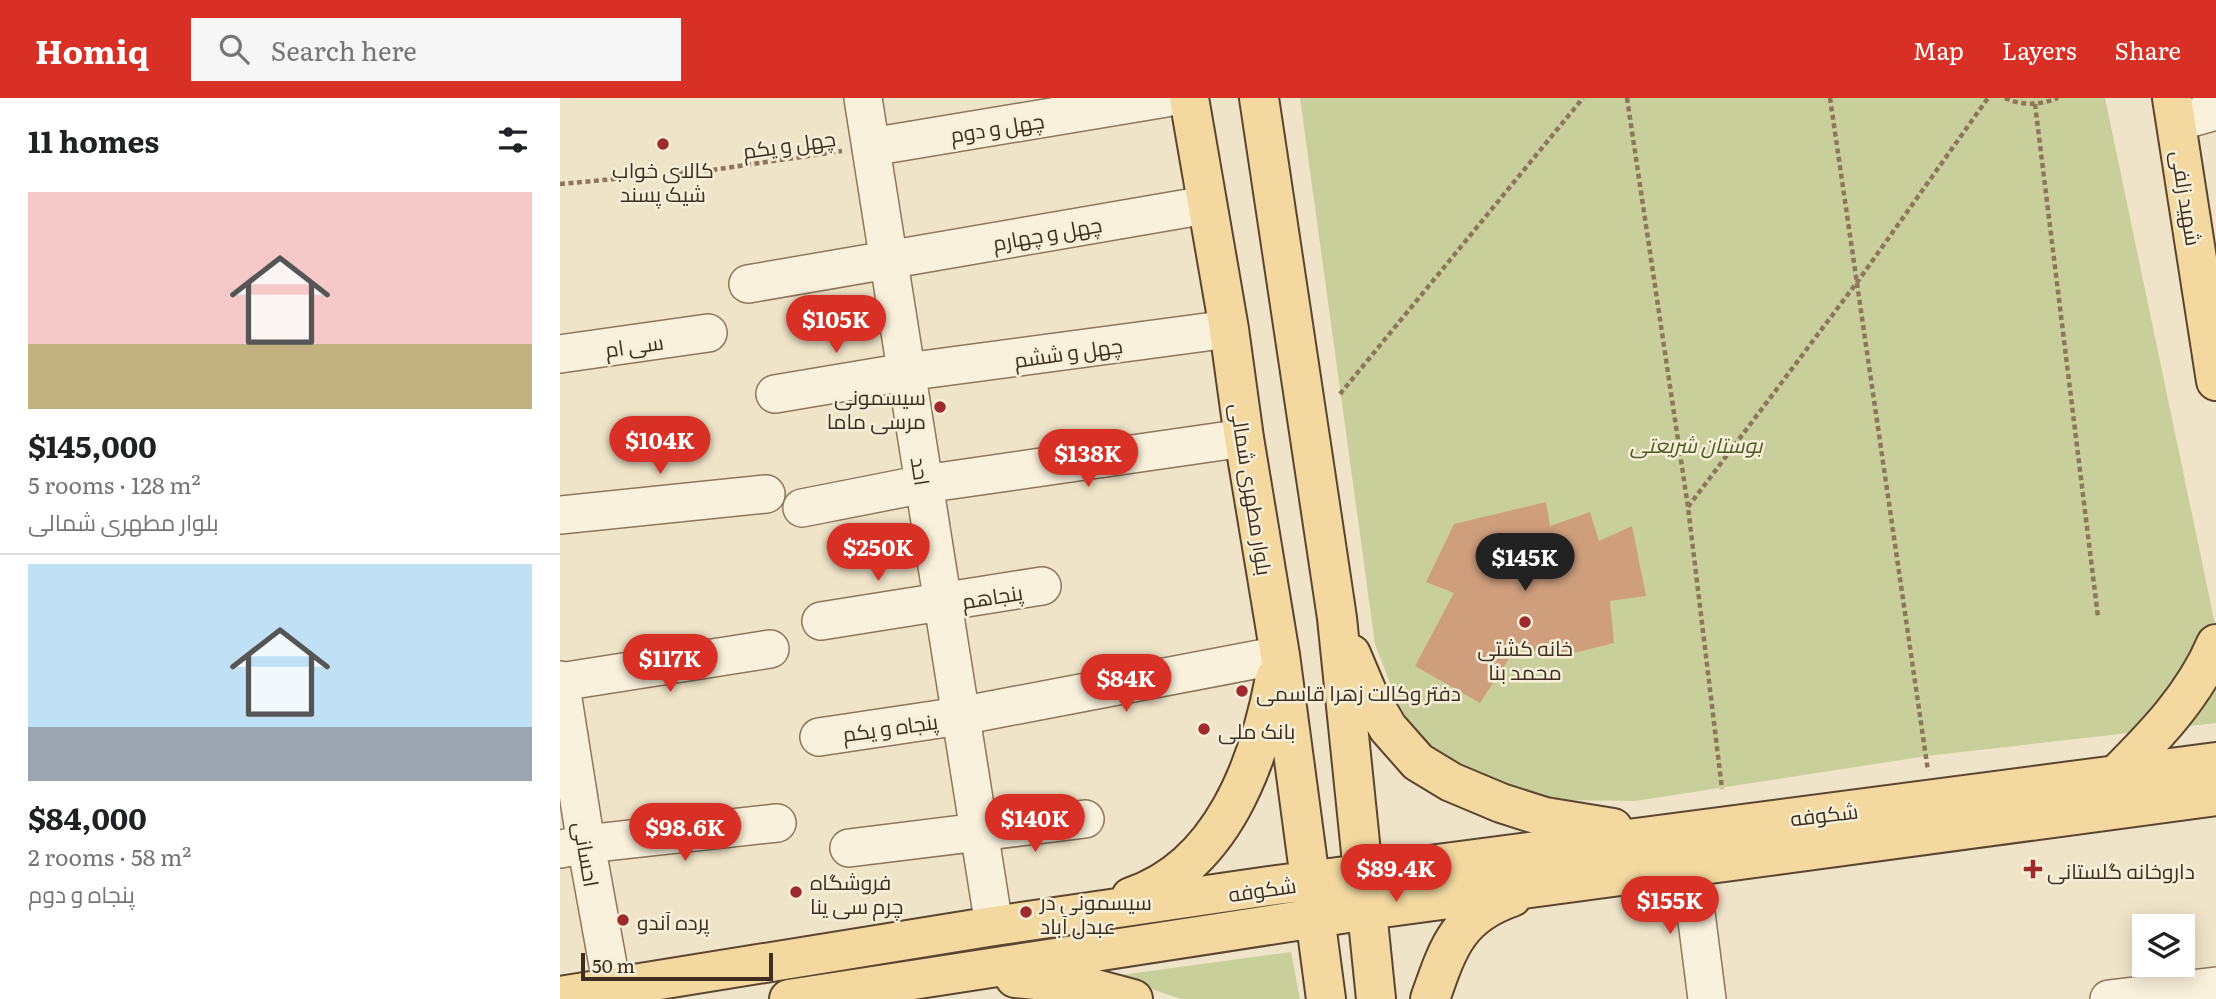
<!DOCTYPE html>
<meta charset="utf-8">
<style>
body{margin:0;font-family:Literata,Cairo,serif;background:#f6f6f6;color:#202124;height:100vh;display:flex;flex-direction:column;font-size:26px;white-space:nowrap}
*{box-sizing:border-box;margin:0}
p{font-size:23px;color:#757577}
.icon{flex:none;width:38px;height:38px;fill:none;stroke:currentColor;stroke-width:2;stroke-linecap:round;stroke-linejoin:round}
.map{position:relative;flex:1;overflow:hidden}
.drawer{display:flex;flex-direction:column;background:#fff;width:560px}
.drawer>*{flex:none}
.buttons{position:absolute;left:1572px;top:816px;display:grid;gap:14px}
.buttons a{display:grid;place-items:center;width:63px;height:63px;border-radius:0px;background:#fff;box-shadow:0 4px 18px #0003;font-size:35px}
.scale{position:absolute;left:21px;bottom:18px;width:192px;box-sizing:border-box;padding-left:7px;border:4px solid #3d2e20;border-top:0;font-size:19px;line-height:24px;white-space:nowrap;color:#3d2e20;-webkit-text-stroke:5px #f7eed8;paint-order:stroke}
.price{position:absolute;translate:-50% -60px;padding:0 16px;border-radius:24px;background:#d93025;color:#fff;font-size:23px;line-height:46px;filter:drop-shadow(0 2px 4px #0008)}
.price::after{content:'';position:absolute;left:50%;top:42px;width:21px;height:16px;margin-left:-10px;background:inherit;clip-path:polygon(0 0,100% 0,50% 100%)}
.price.selected{background:#222;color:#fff}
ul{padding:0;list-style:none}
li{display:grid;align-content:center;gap:14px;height:371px;padding:0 28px}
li+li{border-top:2px solid #e0e0e0}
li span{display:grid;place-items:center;height:217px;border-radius:0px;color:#555}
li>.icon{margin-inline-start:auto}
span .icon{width:126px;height:126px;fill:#fffc;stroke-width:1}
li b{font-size:30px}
h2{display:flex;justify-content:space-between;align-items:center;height:84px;padding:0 28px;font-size:30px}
header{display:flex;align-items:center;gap:42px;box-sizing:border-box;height:98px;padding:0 35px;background:#d93025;color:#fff}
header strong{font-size:33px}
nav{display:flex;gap:38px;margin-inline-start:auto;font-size:24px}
.search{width:490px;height:63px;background:#f6f6f6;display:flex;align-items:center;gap:18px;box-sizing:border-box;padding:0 24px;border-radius:0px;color:#757577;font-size:26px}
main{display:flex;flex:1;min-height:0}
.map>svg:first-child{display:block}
.green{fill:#c9cf9b}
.building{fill:#cf9f7d}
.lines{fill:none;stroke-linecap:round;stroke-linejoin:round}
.minor-casing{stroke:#8d765c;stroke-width:40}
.major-casing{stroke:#5b4430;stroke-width:42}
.path{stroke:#8d765c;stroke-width:4.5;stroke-dasharray:5 3.5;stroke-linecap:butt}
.minor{stroke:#faf1dc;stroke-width:37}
.major{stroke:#f3d9a0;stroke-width:38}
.poi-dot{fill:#9e2a2b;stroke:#f7eed8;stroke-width:2.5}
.labels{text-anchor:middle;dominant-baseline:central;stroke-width:5;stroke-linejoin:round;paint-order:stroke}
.street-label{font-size:21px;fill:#3d2e20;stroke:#f7eed8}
.poi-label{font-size:21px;fill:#3d2e20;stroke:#f7eed8;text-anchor:start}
.park-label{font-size:21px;font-style:italic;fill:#4d5a26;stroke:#f7eed8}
</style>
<header>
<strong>Homiq</strong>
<div class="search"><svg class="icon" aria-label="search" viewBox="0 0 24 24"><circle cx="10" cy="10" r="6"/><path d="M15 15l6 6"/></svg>Search here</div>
<nav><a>Map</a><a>Layers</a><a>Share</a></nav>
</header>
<main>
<section class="drawer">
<h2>11 homes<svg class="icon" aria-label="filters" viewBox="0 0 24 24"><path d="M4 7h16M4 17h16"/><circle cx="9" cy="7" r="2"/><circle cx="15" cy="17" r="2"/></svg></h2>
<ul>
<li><span style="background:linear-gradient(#f6c9c9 70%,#c2b280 0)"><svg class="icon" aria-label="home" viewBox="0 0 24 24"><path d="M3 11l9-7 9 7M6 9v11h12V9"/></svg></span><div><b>$145,000</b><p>5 rooms · 128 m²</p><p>بلوار مطهری شمالی</p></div></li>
<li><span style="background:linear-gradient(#bfe0f5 75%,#9aa5b1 0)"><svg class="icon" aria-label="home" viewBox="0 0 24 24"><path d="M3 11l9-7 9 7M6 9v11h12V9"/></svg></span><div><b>$84,000</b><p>2 rooms · 58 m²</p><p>پنجاه و دوم</p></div></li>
</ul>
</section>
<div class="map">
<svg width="1656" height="901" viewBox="0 0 1656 901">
<rect width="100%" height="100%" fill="#f0e4c8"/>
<path class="green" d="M740,0H1545L1656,531V625L1367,658L1075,703L994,702L923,680L870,651L851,627L836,601L815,546Z
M731,854L740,901H621L553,878Z"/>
<path class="building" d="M986,404L990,428L1030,414L1039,443L1072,428L1086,498L1050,503L1054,545L990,561L959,545L920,605L855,568L894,495L866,484L894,426Z"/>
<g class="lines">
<defs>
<path id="minor" d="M303,0L434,828
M1617,24L1656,13
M311,49L606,0
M188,186L646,107
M0,256L148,235
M215,296L346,274L669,231
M242,410L364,386L684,340
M0,417L206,396
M261,523L482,488
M0,582L26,746L52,889
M0,584L210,551
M259,639L400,618L720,557
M289,750L525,721
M0,751L26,746L217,725
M1130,768L1147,901
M1549,901L1656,888"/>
<path id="major" d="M629,0L669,231L684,340L720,557L766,901
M699,0L777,520L816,901
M1612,0L1656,283
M791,556L807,594L828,630L858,664L891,684L941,705L985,719L1053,730
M1555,678C1595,638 1634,598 1656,546
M571,799C662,769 699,665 715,580
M455,880L517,886L573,901
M0,898L434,828L709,788L1656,664
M229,901L807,812L1656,698
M870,901C888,850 897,818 952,799"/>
</defs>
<use href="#minor" class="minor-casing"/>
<use href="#major" class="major-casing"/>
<path class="path" d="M1067,0L1128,409L1162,691
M1270,0L1368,673
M1445,0C1462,8 1480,7 1498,0
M1475,6L1538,519
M0,86L152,72L282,53
M780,296L1023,0
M1128,409L1298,183L1428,0"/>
<use href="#minor" class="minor"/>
<use href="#major" class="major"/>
</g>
<g class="poi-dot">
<circle cx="103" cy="46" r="7"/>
<circle cx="380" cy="309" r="7"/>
<circle cx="965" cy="524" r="7"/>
<circle cx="682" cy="593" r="7"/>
<circle cx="644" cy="631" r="7"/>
<path d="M1469.5 760.5h7v7h7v7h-7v7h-7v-7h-7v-7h7z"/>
<circle cx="236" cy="794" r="7"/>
<circle cx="466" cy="814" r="7"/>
<circle cx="63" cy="822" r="7"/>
</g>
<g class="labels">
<g class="street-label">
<text transform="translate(437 28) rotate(-9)">چهل و دوم</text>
<text transform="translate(229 45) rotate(-8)">چهل و یکم</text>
<text transform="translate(1628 100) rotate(81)">شهید زلفی</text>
<text transform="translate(487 134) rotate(-10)">چهل و چهارم</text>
<text transform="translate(74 246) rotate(-8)">سی ام</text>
<text transform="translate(508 253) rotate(-8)">چهل و ششم</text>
<text transform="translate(362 373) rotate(81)">احد</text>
<text transform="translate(693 391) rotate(81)">بلوار مطهری شمالی</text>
<text transform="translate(432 497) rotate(-9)">پنجاهم</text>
<text transform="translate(330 628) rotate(-8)">پنجاه و یکم</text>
<text transform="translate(1264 715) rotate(-7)">شکوفه</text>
<text transform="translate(28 756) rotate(80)">احسانی</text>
<text transform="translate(702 790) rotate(-8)">شکوفه</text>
</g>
<g class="poi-label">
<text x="103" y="70" text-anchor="middle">کالای خواب<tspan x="103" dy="24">شیک پسند</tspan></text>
<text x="366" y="297" text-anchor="end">سیسمونی<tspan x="366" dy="24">مرسی ماما</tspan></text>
<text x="965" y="548" text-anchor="middle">خانه کشتی<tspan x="965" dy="24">محمد بنا</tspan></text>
<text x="696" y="593">دفتر وکالت زهرا قاسمی</text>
<text x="658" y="631">بانک ملی</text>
<text x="1487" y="771">داروخانه گلستانی</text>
<text x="250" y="782">فروشگاه<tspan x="250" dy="24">چرم سی ینا</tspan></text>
<text x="480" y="802">سیسمونی در<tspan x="480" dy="24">عبدل آباد</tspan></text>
<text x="77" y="822">پرده آندو</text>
</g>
<g class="park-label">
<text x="1136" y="345">بوستان شریعتی</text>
</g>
</g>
</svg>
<div class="buttons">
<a><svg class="icon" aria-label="layers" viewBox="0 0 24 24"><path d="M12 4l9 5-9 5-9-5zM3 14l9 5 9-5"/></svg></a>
</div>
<div class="scale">50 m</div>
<b class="price" style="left:276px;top:257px">$105K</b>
<b class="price" style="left:100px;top:378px">$104K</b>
<b class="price" style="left:528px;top:391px">$138K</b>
<b class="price" style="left:318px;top:485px">$250K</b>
<b class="price selected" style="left:965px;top:495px">$145K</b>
<b class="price" style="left:110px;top:596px">$117K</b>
<b class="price" style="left:566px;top:616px">$84K</b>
<b class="price" style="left:475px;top:756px">$140K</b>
<b class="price" style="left:125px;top:765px">$98.6K</b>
<b class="price" style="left:836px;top:806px">$89.4K</b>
<b class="price" style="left:1110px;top:838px">$155K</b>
</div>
</main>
